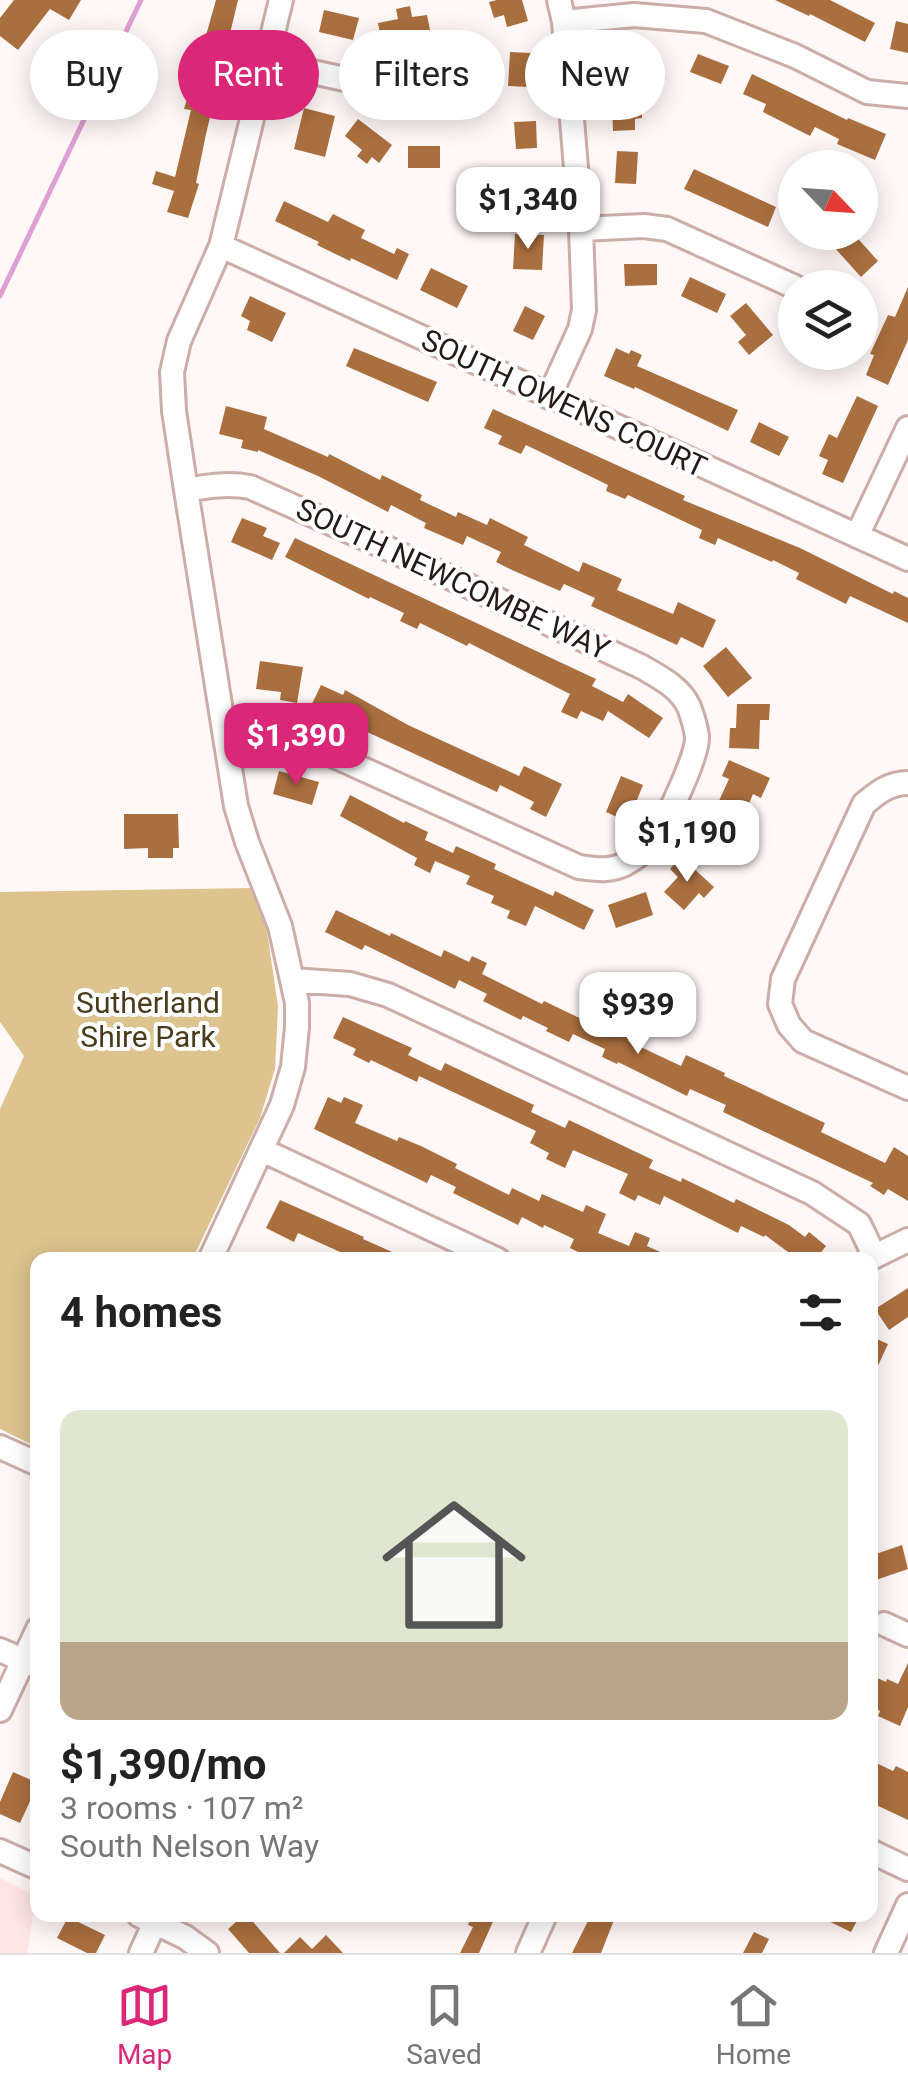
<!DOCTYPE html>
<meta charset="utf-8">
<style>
body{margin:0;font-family:Roboto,sans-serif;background:#f6f6f6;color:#222;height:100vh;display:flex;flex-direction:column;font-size:38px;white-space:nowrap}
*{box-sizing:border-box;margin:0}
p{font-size:32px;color:#767676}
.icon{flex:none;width:55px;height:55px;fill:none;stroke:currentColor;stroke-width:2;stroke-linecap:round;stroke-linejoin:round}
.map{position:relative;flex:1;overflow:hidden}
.side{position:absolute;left:30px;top:1252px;width:848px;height:670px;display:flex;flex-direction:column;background:#fff;border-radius:20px;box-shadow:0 5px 25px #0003}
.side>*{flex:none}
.top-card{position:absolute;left:30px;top:30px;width:850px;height:90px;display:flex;gap:20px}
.needle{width:65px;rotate:115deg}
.tools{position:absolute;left:778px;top:150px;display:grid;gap:20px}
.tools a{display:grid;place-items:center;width:100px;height:100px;border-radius:50%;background:#fff;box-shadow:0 5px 25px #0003;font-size:50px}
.price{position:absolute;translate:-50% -85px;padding:0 22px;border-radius:20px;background:#fff;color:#222;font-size:32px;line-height:65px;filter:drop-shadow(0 2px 5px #0008)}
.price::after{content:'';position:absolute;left:50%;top:60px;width:30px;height:22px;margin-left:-15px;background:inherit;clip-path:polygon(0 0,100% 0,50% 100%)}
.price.on{background:#db2777;color:#fff}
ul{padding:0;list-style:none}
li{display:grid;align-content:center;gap:20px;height:530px;padding:0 30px}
li span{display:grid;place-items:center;height:310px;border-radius:20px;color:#555}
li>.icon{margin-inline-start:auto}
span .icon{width:180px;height:180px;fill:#fffc;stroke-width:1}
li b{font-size:42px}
h2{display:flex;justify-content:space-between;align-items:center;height:120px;padding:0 30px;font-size:42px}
.tag{padding:0 35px;border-radius:45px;background:#fff;box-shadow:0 5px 25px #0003;font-size:35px;line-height:90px}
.tag.on{background:#db2777;color:#fff}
.menu{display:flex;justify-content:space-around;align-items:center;height:140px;border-top:2px solid #e0e0e0;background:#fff;font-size:28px;color:#767676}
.menu a{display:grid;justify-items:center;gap:5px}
.menu .on{color:#db2777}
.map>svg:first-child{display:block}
.built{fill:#ffe6e2}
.green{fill:#ddc48e}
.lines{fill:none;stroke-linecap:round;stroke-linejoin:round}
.stream{stroke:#dea0d2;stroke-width:5}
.building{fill:#aa6f3f}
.minor-casing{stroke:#ccada8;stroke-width:28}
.minor{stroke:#fff;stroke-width:22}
.labels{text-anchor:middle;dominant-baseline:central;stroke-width:8;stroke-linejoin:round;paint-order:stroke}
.street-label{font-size:30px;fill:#251a18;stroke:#fff}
.park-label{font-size:30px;fill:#493b1b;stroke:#fff}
</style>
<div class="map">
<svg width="908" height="1953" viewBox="0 0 908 1953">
<rect width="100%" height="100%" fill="#fff8f7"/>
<path class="built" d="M0,1878L36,1896L27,1953H0Z"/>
<path class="green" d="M252,888L265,918L278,1006L275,1069L260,1118L192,1260H38L37,1447L0,1429V1109L24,1056L0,1022V892Z"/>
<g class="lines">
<path class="stream" d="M0,296L141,0"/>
</g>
<path class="building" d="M14,0H81L69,20L50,9L18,50L0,36V18Z
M216,0H238L206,134L196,183L199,184L188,218L167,212L174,191L152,184L156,171L175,177L191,110L184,109L190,89L186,88L191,70L196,71Z
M497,0H522L528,21L507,27L504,15L494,18L489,2Z
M775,0H830L875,23L865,42L810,14L809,16Z
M410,6L412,17L427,15L431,35L382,45L378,23L398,19L396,9Z
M324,10L359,18L353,40L319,32Z
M896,21L908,24V53L890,49Z
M510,52L531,53L529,87L508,86Z
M609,52L650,53V75H609Z
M698,54L729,66L721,84L690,72Z
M752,74L847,120L848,118L886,134L875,160L837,144L839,139L815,127L810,136L763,112L766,104L743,94Z
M642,102V118L635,119V130L613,131L612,104Z
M304,108L335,116L325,157L294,149Z
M358,119L392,145L379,163L372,157L367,164L357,156L362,150L345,136Z
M536,121L537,148L516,149L514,122Z
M408,146H440V168H408Z
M617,151L638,152L636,184L615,183Z
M694,169L776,207L768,227L684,189Z
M519,170L540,171L538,206L518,205Z
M284,201L328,222L333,214L365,230L361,238L394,254L397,248L409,254L397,280L351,258L350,261L317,245L319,242L275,221Z
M848,232H852L878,261L861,277L833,246Z
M515,234L544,235L542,270L513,269Z
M624,264H657V285L625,286Z
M431,268L468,286L457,308L420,290Z
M690,277L726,294L717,313L681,296Z
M908,287V340L888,385L866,375L874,355L870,354L888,315L895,317Z
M250,296L286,313L272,342L247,330L250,321L241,316Z
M746,303L773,335L749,355L738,342L746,335L730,316Z
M525,306L545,316L533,340L513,331Z
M354,348L437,382L428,402L346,366Z
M616,348L629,354L631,350L642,355L637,366L738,410L728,431L635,387L634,389L604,376Z
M857,396L878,406L843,483L822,474L828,460L819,456L829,434L837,438Z
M226,406L267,417L264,429L328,457L329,454L380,480L382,475L422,495L420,500L456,517L458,512L487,525L490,518L528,537L524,545L579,572L583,562L622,579L617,590L673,614L678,602L716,620L703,648L681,637L677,645L591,606L595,598L564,584L560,591L512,570L496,562L501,552L467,536L463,545L424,528L426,523L391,505L388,512L318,476L258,450V452L241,448L243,440L219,434Z
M493,409L685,496L683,500L800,548L893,594L894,591L908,598V623L850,596L846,604L796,579L799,573L773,560L772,562L718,538L715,545L699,538L702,530L628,495L625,499L606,491L608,485L526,445L521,454L498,444L502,436L484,428Z
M759,422L789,437L779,456L750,442Z
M242,518L267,528L263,536L280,543L272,560L231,542Z
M295,538L596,679L592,686L623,702L628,694L663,718L649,738L608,711L603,721L581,711L577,719L561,712L570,694L469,643L467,646L420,623L417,629L400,621L404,613L370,597L369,599L285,557Z
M726,647L752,678L728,697L703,666Z
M260,661L303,667L297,703L280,700L281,692L256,689Z
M321,685L343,695L345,690L408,725L519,776L524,766L562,784L546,817L530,809L534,802L500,785L497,792L311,706Z
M737,704H770L769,720H760L759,749L729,748L730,728H736Z
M729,760L770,778L761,798L753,794L745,813L733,808L711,856L690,846L706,810L713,814L729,779L722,776Z
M279,771L319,782L312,805L273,794Z
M621,776L643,785L628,822L606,812Z
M350,795L404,823L405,821L428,832L425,840L453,853L456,846L496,864L494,869L553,896L555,891L594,910L584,930L535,906L526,926L507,918L510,911L491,903L494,896L466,884L470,876L435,861L430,873L414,865L417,858L340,816Z
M124,814H178L179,848H173V858H148V848L124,849Z
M681,857L714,887L704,898L699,893L684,910L664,892L678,877L670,869Z
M646,892L653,915L616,928L608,905Z
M336,910L390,936L391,933L441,957L444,950L469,962L472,956L487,963L482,974L542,1004L544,1001L590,1023L595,1013L614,1022L617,1015L636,1024L628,1041L681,1066L686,1055L725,1073L724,1076L825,1123L821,1132L885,1163L894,1147L908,1156V1201L888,1189L884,1195L870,1186L873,1183L723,1112L726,1105L690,1089L687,1096L618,1062L617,1064L602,1057L605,1049L573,1034L569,1042L546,1031L548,1028L523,1016L521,1020L483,1001L487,994L459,980L455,989L365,945L362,950L325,932Z
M343,1017L412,1048L408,1055L441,1071L445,1063L534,1105L531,1112L565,1128L569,1120L653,1160L649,1168L681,1182L682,1178L734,1203L736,1199L789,1225L805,1237L809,1232L826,1246L815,1260H799L765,1235L764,1237L741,1226L738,1233L664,1196L660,1205L638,1195L635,1201L619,1193L628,1174L573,1150L565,1168L546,1159L549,1153L530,1143L536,1131L419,1076L417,1082L371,1060L369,1063L353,1055L356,1049L333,1038Z
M328,1097L341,1103L344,1097L363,1105L355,1123L397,1141L399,1137L421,1146L457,1164L455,1168L509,1195L512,1188L539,1201L542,1194L583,1212L586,1205L606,1214L598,1233L629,1246L635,1232L650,1238L647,1246L678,1260H595L570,1248L574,1239L544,1225L543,1228L522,1217L518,1225L453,1193L456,1187L431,1175L427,1183L314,1129Z
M280,1200L364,1237L363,1239L410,1260H358L298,1233L294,1242L266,1228Z
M908,1288V1317L889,1330L875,1309Z
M870,1336L888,1344L870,1383Z
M902,1545L908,1569L870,1582V1556Z
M908,1663V1707L900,1726L878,1716L880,1711L870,1706V1689L875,1677L886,1682L887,1679L898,1684Z
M870,1760L893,1771L896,1766L908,1772V1820L870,1802Z
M13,1772L38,1783V1802L31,1799L20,1823L0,1814V1802Z
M244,1915H247L280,1953H249L228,1929Z
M472,1915H496L479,1953H460L473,1927L468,1925Z
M591,1915H616L601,1953H572Z
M816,1915H860L851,1932Z
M68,1917L105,1935L96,1953H87L57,1938Z
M754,1932L769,1939L762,1953H743Z
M326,1935L343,1953H284L300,1937L312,1949Z"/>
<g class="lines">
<defs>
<path id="minor" d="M564,22L634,15L706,21L795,56L867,92L908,96
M267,62L367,84L414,99
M581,229L644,226L667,229L795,287
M221,246L908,559
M549,397L580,329L584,310L581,229L564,22L559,0
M186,490C208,486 228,483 250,487L389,549L642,667C659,677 680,687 689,707C692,715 696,728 697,737C698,756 663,830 650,845C643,852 634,859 625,864C609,872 595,869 579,867L321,750L283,735L225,737
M857,536L908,428
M908,783C889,783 877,793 864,804L783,979L780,1004L789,1025L803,1041L908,1088
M292,980L350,984L388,995L812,1193L859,1224L874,1255
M262,1150L498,1260
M210,1260L282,1105L293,1067L297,1027V1003L280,926L247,842L236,806L186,490L174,411L172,372L179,341L221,246L281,0
M867,1260L908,1240
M0,1447L38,1464
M884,1624L908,1635
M0,1650L38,1667
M0,1710L38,1629
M0,1851L38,1868
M870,1851L908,1869
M139,1915L185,1937L207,1953
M141,1953L155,1922
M528,1953L545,1915
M886,1953L908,1905"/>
</defs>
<use href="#minor" class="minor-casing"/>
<use href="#minor" class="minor"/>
</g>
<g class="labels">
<g class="street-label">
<text transform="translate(564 403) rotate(25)">SOUTH OWENS COURT</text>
<text transform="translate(453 579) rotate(25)">SOUTH NEWCOMBE WAY</text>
</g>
<g class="park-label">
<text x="148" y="1002">Sutherland<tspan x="148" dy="34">Shire Park</tspan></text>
</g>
</g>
</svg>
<div class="tools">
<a><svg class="needle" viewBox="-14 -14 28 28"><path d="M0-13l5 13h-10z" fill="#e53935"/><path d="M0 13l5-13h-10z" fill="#767676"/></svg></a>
<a><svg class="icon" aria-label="layers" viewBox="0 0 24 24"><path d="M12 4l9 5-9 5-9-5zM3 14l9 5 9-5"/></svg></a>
</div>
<b class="price" style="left:528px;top:252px">$1,340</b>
<b class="price on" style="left:296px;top:788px">$1,390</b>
<b class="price" style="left:687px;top:885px">$1,190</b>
<b class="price" style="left:638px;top:1057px">$939</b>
<div class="top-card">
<a class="tag">Buy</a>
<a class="tag on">Rent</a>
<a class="tag">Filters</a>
<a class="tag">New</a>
</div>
<section class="side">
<h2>4 homes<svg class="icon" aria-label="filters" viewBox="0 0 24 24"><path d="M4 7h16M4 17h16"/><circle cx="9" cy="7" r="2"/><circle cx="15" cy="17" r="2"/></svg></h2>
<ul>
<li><span style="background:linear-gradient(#dfe7d0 75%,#b9a48a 0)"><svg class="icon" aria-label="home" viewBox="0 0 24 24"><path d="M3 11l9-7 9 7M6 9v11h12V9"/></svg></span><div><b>$1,390/mo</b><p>3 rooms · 107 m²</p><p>South Nelson Way</p></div></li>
</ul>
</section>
</div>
<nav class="menu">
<a class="on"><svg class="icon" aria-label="map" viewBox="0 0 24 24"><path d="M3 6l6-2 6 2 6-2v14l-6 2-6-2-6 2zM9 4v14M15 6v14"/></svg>Map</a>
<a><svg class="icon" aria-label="saved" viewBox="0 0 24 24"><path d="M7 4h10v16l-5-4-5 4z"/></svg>Saved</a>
<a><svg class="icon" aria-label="home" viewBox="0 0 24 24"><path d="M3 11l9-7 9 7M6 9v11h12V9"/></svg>Home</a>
</nav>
